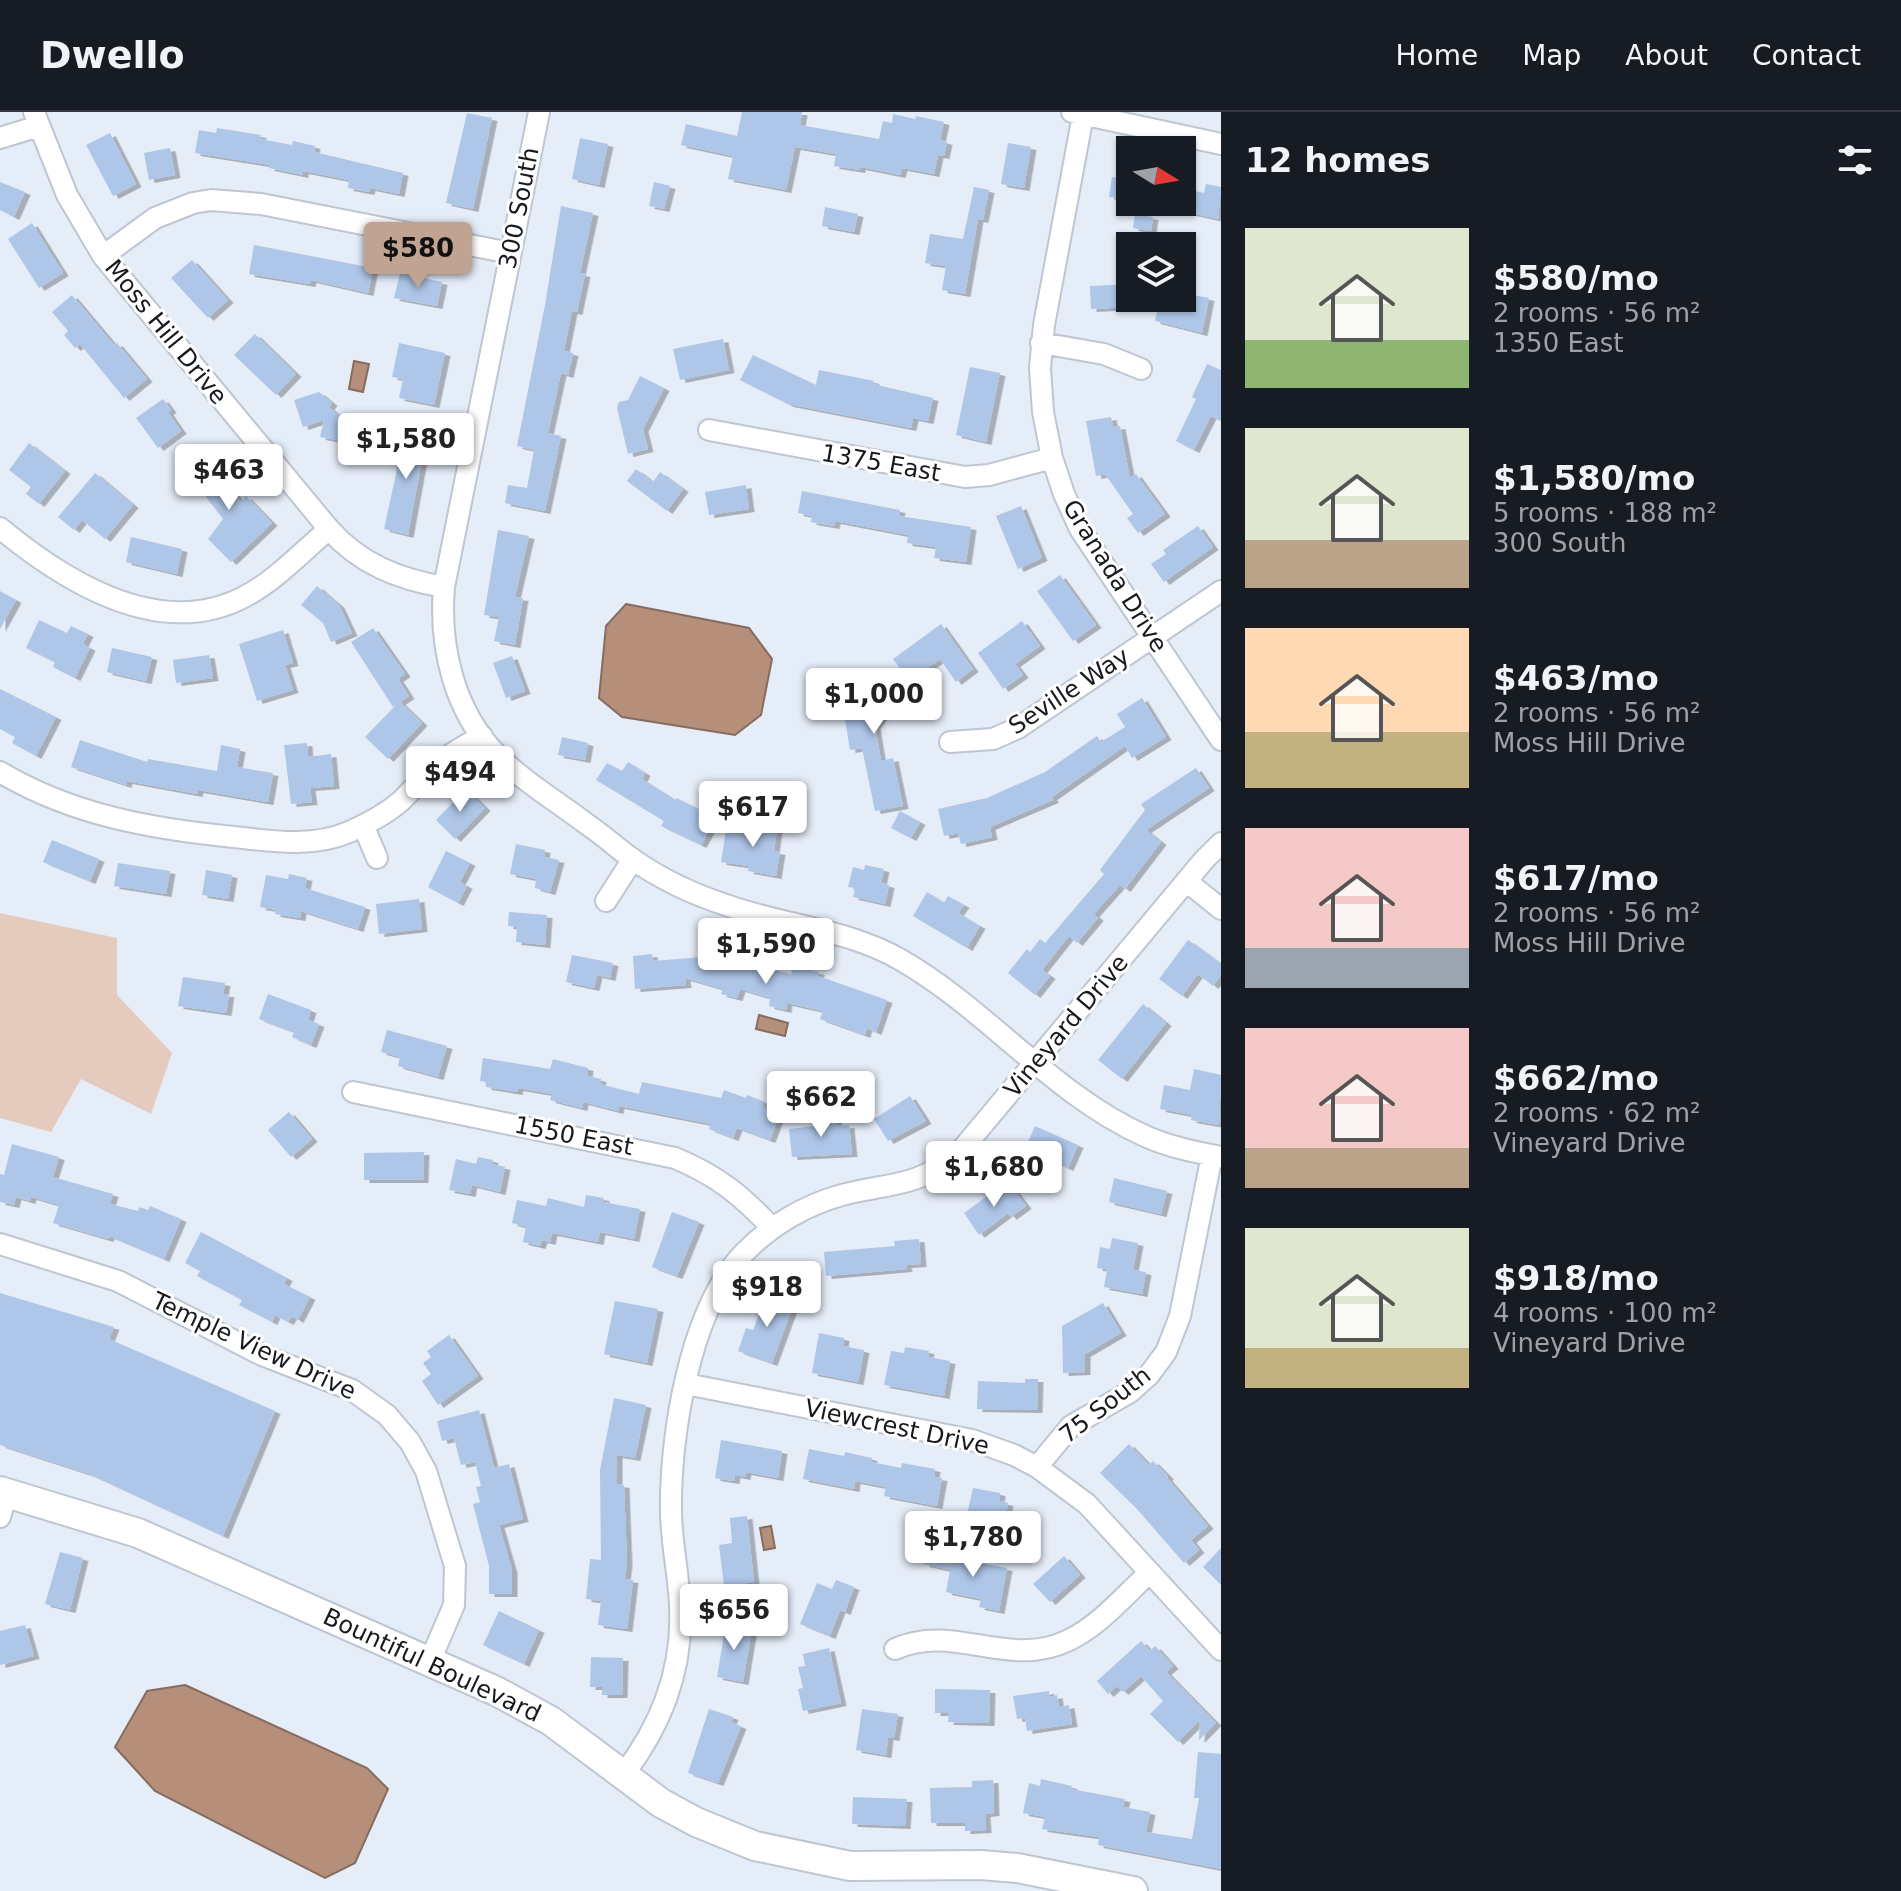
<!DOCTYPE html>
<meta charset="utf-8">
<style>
body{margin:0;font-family:"DejaVu Sans",sans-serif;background:#20242c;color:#f1f3f6;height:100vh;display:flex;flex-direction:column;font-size:30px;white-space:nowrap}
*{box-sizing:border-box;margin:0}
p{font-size:26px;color:#9ea1a6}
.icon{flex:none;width:44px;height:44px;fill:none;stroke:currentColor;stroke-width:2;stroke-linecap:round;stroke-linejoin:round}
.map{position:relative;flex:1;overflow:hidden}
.side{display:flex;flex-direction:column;background:#171b24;width:680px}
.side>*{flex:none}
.needle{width:52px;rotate:101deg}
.fabs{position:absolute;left:1116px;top:24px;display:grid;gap:16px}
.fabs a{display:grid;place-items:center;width:80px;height:80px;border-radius:0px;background:#171b24;box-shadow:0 2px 6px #0004;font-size:40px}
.price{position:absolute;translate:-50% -68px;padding:0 18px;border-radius:8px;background:#fff;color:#222;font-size:26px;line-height:52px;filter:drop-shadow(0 2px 4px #0008)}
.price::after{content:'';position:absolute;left:50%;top:48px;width:24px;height:18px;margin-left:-12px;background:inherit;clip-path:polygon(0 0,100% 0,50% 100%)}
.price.selected{background:#c1a392;color:#111}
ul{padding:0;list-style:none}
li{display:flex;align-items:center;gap:24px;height:200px;padding:0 24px}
li span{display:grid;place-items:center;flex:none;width:224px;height:160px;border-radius:0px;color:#555}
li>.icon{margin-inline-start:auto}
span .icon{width:96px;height:96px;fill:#fffc;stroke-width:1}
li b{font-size:34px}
h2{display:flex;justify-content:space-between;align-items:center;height:96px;padding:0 24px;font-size:34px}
header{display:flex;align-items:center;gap:48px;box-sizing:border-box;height:112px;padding:0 40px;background:#171b24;border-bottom:2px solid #363941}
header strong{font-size:38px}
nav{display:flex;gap:44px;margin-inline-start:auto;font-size:28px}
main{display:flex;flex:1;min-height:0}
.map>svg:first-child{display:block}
.green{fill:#e5cbbd}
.water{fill:#b68f7b;stroke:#866c5f;stroke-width:2}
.building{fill:#aec6e8;filter:url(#shadow)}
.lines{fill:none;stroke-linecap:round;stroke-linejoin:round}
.minor-casing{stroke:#bec6d1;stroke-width:24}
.secondary-casing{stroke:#bec6d1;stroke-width:32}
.minor{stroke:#fff;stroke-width:20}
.secondary{stroke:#fff;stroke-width:28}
.labels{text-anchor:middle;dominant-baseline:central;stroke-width:6;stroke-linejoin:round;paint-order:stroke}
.street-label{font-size:24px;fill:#16191d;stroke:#fff}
</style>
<header>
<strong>Dwello</strong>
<nav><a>Home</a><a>Map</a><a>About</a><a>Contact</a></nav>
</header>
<main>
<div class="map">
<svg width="1221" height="1779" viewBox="0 0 1221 1779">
<defs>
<filter id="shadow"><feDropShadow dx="5.5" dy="3" stdDeviation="0" flood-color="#0004"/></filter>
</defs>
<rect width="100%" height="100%" fill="#e5edf9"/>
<path class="green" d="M0,801L117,826V883L172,941L151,1002L81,967L51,1020L0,1006Z"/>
<path class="water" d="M354,249L369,252L363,280L349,277Z
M626,492L749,516L772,547L761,603L735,623L622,605L599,586L606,514Z
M759,903L788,911L785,924L756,917Z
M771,1414L775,1436L764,1438L760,1416Z
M185,1573L367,1656L388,1677L355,1751L325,1766L155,1679L115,1635L147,1579Z"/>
<path class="building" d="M742,0H802L800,13L879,27L883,9L892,11L893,2L915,7L916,4L944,10L940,28L947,30L944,44L938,43L934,62L902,56L900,63L860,55V58L834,54L836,42L795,35L786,78L728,67L733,44L681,33L686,12L737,24Z
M467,1L492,6L473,97L446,91Z
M217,16L261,23L260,27L292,33L293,29L315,34L314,40L403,61L399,82L370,76L369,80L348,76L349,68L303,59V63L269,56L270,53L195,41L199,18L216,21Z
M110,21L136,72L113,84L86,33Z
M580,26L608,32L599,73L572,67Z
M1008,31L1031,35L1024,76L1001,72Z
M170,36L175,63L149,68L144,41Z
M1112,65L1130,68V88L1109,85Z
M0,70L25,80L14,105L0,98Z
M654,70L670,74L664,97L649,94Z
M1206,72L1221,75L1218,107L1182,99V76L1204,81Z
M974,75L989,78L983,108L978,107L965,182L942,178L946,154L925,151L930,122L963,127Z
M561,94L593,101L580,161L585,162L577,200L572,199L564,239L573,241L568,263L561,261L548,321L561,324L545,399L505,391L508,373L527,376L534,338L517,334L545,193Z
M825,95L858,102L854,120L822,114Z
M1135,102L1153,105L1151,119L1133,116Z
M32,111L63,161L39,176L8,127Z
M254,133L373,156L368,181L311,168L310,172L249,162Z
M192,148L228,188L208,206L171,166Z
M400,161L442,170L437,194L394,186Z
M1130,172V195L1091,197L1090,174Z
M1182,181L1209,186L1202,221L1155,209L1160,186H1182Z
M72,183L114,233L117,231L147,267L124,286L80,232L75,236L64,223L68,219L52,200Z
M255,222L296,262L276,283L234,243Z
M723,227L729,258L680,268L673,237Z
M399,231L445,241L434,293L399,286L403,267L392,265Z
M753,243L816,273L819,258L874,269L873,272L933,286L928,309L913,306L911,316L788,292L740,268Z
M1207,252L1221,258V309L1211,304L1194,338L1176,329L1196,287L1192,285Z
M970,255L1000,261L986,330L956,323Z
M640,264L664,276L643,317L648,337L628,342L617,296L619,290L628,288Z
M319,280L332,291L329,295L344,309L357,311L353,331L320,325L324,308L303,315L294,288Z
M163,287L171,298L168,300L181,319L158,336L136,306Z
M1111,305L1113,315L1120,314L1130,366L1136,362L1165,402L1138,421L1127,406L1133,402L1105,362L1096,364L1086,309Z
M405,316L427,320L408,423L384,417L396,362L398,346L393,344L396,332L402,333Z
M29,331L65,359L39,392L26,382L31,375L9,358Z
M206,344L241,390L246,384L272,411L231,450L208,427L223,407L186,359Z
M636,357L653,370L660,360L683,377L667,399L627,369Z
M95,361L133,393L105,427L82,408L74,418L58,405Z
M746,373L749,397L709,403L705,380Z
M802,379L900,398L899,404L971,415L966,450L934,446L936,435L907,431L908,423L835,409L834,414L811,410L812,404L798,401Z
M1021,394L1042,446L1018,457L996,404Z
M1198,414L1213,435L1164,470L1151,452L1166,442L1163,438Z
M498,418L529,424L515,485L523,486L515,533L494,529L499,505L484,503Z
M131,425L182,437L177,462L126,450Z
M1060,463L1096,513L1073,529L1037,479Z
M317,474L339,493L352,521L331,530L323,511L301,493Z
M0,479L16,488L0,517Z
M39,508L67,521L71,514L88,522L83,532L90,536L75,566L53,555L55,550L26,536Z
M1022,509L1040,534L1015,552L1023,563L1003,577L978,541Z
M941,512L973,557L956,570L940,547L909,569L893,547Z
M373,516L405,562L398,567L409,584L400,590L422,611L388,647L365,625L397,592L393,595L351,530Z
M283,518L293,551L285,553L293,578L257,589L239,532Z
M112,536L152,545L146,569L107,560Z
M209,543L213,566L176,571L173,548Z
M512,544L525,579L506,586L493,551Z
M868,558L904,583L892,602L883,603L875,614L881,649L893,646L903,694L875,699L862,636L850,638L843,595Z
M0,577L56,605L36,644L12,631L15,625L0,617Z
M1142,586L1166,625L1132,646L1125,634L1052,685L1053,688L990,715L992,725L961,732L958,721L944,724L938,697L987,686L1045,660L1097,624L1101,630L1125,615L1117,602Z
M562,625L588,631L585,648L558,643Z
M80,628L147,650L148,647L217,659L221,633L240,637L237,655L273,661L268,690L198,678L197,682L127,669L126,673L71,655Z
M307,631L308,645L331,642L334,674L310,676L312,690L291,692L284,633Z
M628,650L645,661L642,667L675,688L677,686L716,706L701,733L661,714L664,709L596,668L607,651L622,659Z
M1196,656L1209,676L1146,718L1161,730L1125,777L1120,773L1094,802L1098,806L1077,831L1069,824L1042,858L1050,864L1035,883L1008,861L1027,837L1030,840L1040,827L1045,831L1104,762L1100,758L1145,698L1141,692Z
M466,677L485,696L455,727L436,708Z
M900,699L920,710L911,726L891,716Z
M761,708L778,711L774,739L780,740L776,764L748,759L749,754L721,750L726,718L751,722V718L759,719Z
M52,728L99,747L90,769L43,750Z
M516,732L545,738L544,745L559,748L550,780L535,776L536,767L510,762Z
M446,739L470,751L460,770L467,774L458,791L428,775Z
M118,751L170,759L166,782L114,774Z
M865,753L884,757L881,771L889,773L885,792L853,785L855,776L848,775L853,755L864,758Z
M206,758L232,763L228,787L202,783Z
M289,762L307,766L305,776L365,795L358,817L301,799L300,806L275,802L276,798L260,795L266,763L288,767Z
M927,780L944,791L948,784L964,793L958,801L980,814L967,836L913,804Z
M419,787L422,817L379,822L376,792Z
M509,800L547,803L545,833L516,830L517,815L508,814Z
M1188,828L1221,852V863L1213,874L1198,862L1182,884L1159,867Z
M705,838L730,845L732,840L758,848L756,854L791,862L793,854L819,860L818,864L887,888L876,920L867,916L865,923L820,907L823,899L787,891L786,898L769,894L770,886L740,877L737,886L721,882L723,877L685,866L686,873L635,877L633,844L652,842L653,849L703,845Z
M572,843L613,851L610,866L597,863L594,876L566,870Z
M183,865L225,871L223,882H229L226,901L178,894Z
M268,882L311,898L308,908L319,912L311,933L292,925L294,920L259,907Z
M1143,892L1166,911L1122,967L1098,948Z
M387,918L447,934L438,965L398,954L400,945L381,940Z
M483,946L550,957L553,947L588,956L587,964L601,967L600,972L639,982L642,970L721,986L724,978L746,986L747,983L765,990L763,995L780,1001L770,1028L737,1016L733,1026L709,1017L711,1012L619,994L618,999L583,990L582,996L550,988L552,982L518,976L517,980L486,975V970L480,969Z
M1194,957L1221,963L1219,1013L1191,1008L1192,1003L1160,997L1164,973L1190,978Z
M910,984L926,1009L888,1029L874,1007Z
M289,1000L312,1027L291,1045L268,1018Z
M836,1003L837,1014L849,1013L852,1042L792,1045L789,1017L815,1014V1005Z
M1035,1014L1078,1033L1068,1056L1025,1037Z
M12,1032L59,1045L53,1065L113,1082L110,1092L138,1099L140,1095L148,1098L150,1094L181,1107L164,1147L109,1124L108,1127L53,1111L59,1093L31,1085L30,1089L16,1085L14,1093L0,1090V1062L4,1063Z
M424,1040L423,1068H364V1041Z
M478,1045L493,1048L492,1052L505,1055L500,1080L472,1073L470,1082L449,1078L456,1047L476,1052Z
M1114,1066L1167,1079L1161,1102L1109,1090Z
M1012,1075L1026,1094L1011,1105L1008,1101L979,1123L964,1101L997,1077L1002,1083Z
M586,1083L604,1086L603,1090L640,1097L634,1127L600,1120L598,1130L552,1121L550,1130L542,1128L540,1134L523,1130L526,1115L512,1111L517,1088L546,1094L548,1086L584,1095Z
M672,1100L699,1110L677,1164L652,1155Z
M201,1120L287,1166L284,1172L310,1185L298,1208L292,1204L288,1210L275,1203L272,1210L239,1193L242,1188L197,1164L200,1159L185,1151Z
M1112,1126L1138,1131L1133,1158L1146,1160L1142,1182L1104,1175L1107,1157L1097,1156L1100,1135L1110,1137Z
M919,1127L921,1152L906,1153L907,1157L826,1164L824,1140L895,1134L894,1129Z
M0,1181L114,1215L109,1227L275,1299L223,1424L89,1362L0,1333Z
M767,1181L794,1191L772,1251L738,1239L746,1216L753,1218Z
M615,1189L658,1197L647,1251L604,1242Z
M1103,1191L1121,1221L1085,1242V1260L1063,1261L1062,1214Z
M819,1221L844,1226L843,1234L864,1238L858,1270L812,1261Z
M449,1223L478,1264L438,1293L422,1269L431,1262L423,1251L431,1245L427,1239Z
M905,1235L929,1239L928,1245L950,1249L944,1284L884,1273L891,1239L904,1241Z
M1025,1267H1038L1037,1298L977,1297L978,1269L1025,1271Z
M614,1286L646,1293L635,1346L617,1343V1372L624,1373L627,1451L625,1467L633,1468L627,1517L598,1513L601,1489L586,1487L590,1447L601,1448L600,1358Z
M479,1298L494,1356L509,1352L523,1407L499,1413L512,1458V1482H489V1454L473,1392L480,1390L476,1375L481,1374L475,1350L461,1353L454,1326L442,1329L437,1309Z
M721,1328L782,1339L778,1366L746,1360L745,1365L735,1363L734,1369L715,1366Z
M1129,1332L1149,1353L1153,1349L1168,1364L1167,1366L1208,1414L1191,1428L1199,1438L1184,1451L1136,1396L1100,1361Z
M809,1337L844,1344L845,1340L872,1346L871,1350L901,1356L902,1351L935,1357L934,1365L942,1366L937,1394L884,1384L886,1375L855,1369L854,1377L803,1367Z
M973,1376L1000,1381L999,1389L1008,1391L1006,1402L1018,1404L1016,1418L1003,1415L1002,1420L965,1412Z
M747,1404L754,1470L724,1474L719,1433L732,1431L730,1406Z
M1221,1436V1473L1203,1455Z
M60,1440L83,1446L70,1498L45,1492Z
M926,1441L1007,1456L999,1499L979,1495L981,1487L946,1480L950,1458L924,1452Z
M1064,1444L1080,1463L1050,1490L1033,1472Z
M836,1468L854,1475L845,1500L840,1498L830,1524L800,1512L817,1471L832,1477Z
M499,1499L539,1518L524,1552L483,1533Z
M726,1511L752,1516L743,1570L717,1565Z
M25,1513L34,1544L0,1553V1519Z
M1141,1529L1150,1539L1155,1534L1173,1554L1166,1560L1216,1611L1199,1628L1200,1608L1178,1630L1150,1602L1163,1589L1141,1564L1123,1580L1117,1574L1108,1582L1097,1569Z
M829,1536L841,1591L803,1599L798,1577L803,1576L798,1555L805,1554L803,1542Z
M591,1545L623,1546L622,1583H602V1575H590Z
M935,1577L990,1578L989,1611L948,1610L949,1601H935Z
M1049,1579V1585L1057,1583L1059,1595L1069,1593L1072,1612L1027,1619L1025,1606L1017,1607L1013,1584Z
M709,1597L733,1605L731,1610L741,1614L718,1671L688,1661Z
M862,1597L898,1602L894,1626L888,1625L886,1643L856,1638Z
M1198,1640L1221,1642V1757L1098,1733L1099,1725L1042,1717L1045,1705L1023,1701L1029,1671L1040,1674L1041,1667L1072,1674L1071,1677L1125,1687L1123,1695L1150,1700L1146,1720L1192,1727L1199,1686H1194Z
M993,1668L994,1701L985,1702L986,1718L965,1719V1711H931L930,1676L972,1675V1669Z
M853,1685L907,1687L905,1714L852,1712Z"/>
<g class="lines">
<defs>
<path id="minor" d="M34,0L67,83L103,144L329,417C360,452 398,467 444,475
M539,0L444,475C439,535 454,599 497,643C524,670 558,690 588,713C603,723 617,736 631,746C660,767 695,783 729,794C786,814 847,817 901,848C988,898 1053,983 1145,1024C1169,1035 1195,1040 1221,1045
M1072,0L1221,32
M1083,3L1044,213L1040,256L1043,300L1052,346L1064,382L1080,417L1221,628
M0,26L39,14
M103,144L155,106L193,91L211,88L261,92L510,141
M1041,231L1104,242L1141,257
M709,318L965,365L989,363L1052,346
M0,416C64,469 159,529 244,485C275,469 302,440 329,417
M950,630L993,627L1018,616L1221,479
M0,660C72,703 152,717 234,725C271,729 312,736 349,720C367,712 386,702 401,689C414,676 426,662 440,650C453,640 467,632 482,624
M363,713L377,746
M1186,769L1221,797
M606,789L633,747
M353,980L675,1046C718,1064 741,1083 772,1116
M0,1132L118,1169L262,1243L352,1278L387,1303L410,1330L426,1359L455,1454L454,1493L430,1549
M686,1272L972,1328L1014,1343L1037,1355L1087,1392L1221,1538
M1037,1355L1071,1314L1130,1280L1149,1263L1166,1240L1180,1204L1212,1043
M0,1405L7,1380
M895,1537C954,1510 1009,1558 1069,1528C1100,1513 1124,1484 1149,1461
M623,1663C661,1614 683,1557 680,1495C679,1462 671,1431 671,1398C670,1323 690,1197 744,1141C770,1114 805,1093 842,1083C892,1070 914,1077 959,1041L1204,748L1221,731"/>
<path id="secondary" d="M0,1379L138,1421L496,1579L551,1609L661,1691L696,1710L755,1734L850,1754L981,1753L1017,1756L1133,1779"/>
</defs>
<use href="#minor" class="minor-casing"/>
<use href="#secondary" class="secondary-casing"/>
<use href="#minor" class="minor"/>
<use href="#secondary" class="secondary"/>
</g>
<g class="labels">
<g class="street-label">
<text transform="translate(519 96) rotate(-79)">300 South</text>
<text transform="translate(166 220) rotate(51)">Moss Hill Drive</text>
<text transform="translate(881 351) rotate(10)">1375 East</text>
<text transform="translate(1115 464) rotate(58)">Granada Drive</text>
<text transform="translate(1069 579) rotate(-33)">Seville Way</text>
<text transform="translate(1066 914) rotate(-50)">Vineyard Drive</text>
<text transform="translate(574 1024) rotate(11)">1550 East</text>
<text transform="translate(254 1234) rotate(25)">Temple View Drive</text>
<text transform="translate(1105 1293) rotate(-38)">75 South</text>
<text transform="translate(897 1315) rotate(12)">Viewcrest Drive</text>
<text transform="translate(432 1553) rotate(25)">Bountiful Boulevard</text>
</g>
</g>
</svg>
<div class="fabs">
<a><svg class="needle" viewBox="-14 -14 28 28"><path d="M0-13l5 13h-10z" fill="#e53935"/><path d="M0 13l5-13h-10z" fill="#9ea1a6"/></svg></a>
<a><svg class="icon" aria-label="layers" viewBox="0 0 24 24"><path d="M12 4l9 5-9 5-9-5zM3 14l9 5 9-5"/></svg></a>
</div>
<b class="price selected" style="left:418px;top:178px">$580</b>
<b class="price" style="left:406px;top:369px">$1,580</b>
<b class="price" style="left:229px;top:400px">$463</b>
<b class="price" style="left:874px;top:624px">$1,000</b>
<b class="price" style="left:460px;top:702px">$494</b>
<b class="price" style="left:753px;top:737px">$617</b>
<b class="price" style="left:766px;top:874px">$1,590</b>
<b class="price" style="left:821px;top:1027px">$662</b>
<b class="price" style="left:994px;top:1097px">$1,680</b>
<b class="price" style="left:767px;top:1217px">$918</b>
<b class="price" style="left:973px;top:1467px">$1,780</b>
<b class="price" style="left:734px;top:1540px">$656</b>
</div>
<section class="side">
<h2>12 homes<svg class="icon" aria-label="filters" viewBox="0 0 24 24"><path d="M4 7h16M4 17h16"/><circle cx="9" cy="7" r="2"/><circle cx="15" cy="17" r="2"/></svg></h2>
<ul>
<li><span style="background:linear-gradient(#dfe7d0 70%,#8fb573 0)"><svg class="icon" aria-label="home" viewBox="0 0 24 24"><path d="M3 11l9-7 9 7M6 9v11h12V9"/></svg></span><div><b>$580/mo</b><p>2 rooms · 56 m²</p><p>1350 East</p></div></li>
<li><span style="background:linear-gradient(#dfe7d0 70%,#b9a48a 0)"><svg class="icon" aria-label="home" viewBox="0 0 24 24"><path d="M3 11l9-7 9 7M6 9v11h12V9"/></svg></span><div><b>$1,580/mo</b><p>5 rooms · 188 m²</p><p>300 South</p></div></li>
<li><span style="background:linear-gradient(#ffd9b3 65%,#c2b280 0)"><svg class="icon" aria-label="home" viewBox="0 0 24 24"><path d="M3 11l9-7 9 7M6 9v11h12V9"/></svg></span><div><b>$463/mo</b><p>2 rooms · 56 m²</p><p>Moss Hill Drive</p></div></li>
<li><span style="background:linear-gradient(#f6c9c9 75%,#9aa5b1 0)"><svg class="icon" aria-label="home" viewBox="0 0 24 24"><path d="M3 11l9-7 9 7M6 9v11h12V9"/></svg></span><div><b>$617/mo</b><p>2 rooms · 56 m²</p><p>Moss Hill Drive</p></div></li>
<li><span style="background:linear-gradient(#f6c9c9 75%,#b9a48a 0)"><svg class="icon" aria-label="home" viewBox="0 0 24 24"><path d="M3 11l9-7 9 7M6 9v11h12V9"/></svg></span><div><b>$662/mo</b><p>2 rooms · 62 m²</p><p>Vineyard Drive</p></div></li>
<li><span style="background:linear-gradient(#dfe7d0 75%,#c2b280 0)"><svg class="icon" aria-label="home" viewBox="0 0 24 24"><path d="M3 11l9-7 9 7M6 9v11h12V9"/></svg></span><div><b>$918/mo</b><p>4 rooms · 100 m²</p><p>Vineyard Drive</p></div></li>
</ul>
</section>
</main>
